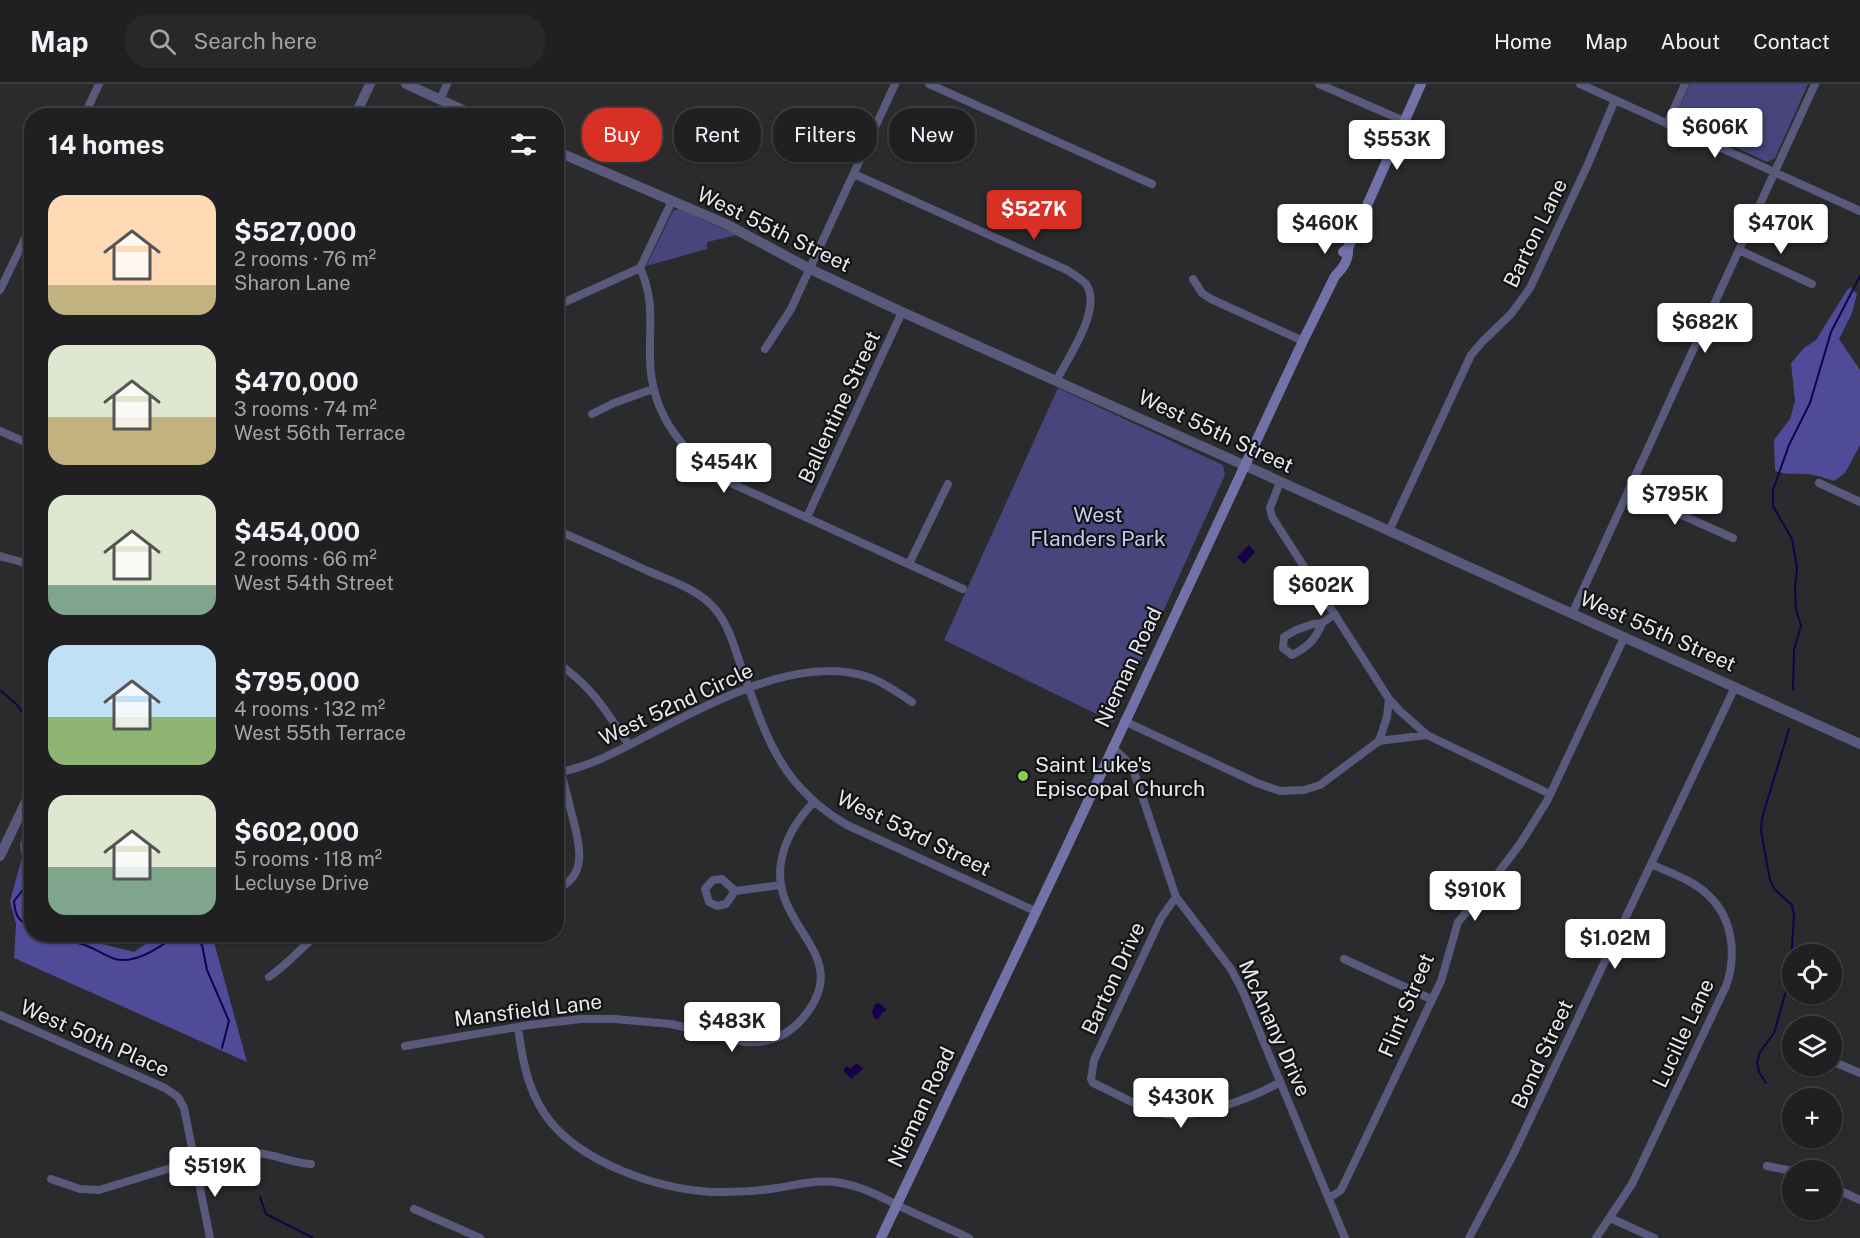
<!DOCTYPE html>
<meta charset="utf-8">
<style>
body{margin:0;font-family:"Public Sans",sans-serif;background:#28282a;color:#f1f3f6;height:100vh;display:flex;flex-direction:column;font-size:22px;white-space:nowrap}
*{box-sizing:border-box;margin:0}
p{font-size:20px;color:#a2a3a5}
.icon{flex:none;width:33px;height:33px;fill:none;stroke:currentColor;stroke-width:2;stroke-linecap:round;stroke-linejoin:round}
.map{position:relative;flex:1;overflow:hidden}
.details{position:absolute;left:24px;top:24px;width:540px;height:834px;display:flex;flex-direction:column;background:#202022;border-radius:24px;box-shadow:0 2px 4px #0004,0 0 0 2px #3d3e40}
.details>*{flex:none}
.banner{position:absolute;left:582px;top:24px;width:570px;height:54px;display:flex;gap:12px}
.buttons{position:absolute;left:1782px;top:860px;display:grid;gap:12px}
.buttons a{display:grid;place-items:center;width:60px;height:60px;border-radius:50%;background:#202022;box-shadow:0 2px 4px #0004,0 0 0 2px #3d3e40;font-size:30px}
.price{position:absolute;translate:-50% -51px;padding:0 14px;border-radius:6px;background:#fff;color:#222;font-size:20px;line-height:39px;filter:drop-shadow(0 2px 3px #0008)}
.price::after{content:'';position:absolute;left:50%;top:36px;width:18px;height:14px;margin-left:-9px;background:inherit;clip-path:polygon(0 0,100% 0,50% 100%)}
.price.selected{background:#d93025;color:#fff}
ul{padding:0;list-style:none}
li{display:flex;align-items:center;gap:18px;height:150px;padding:0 24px}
li span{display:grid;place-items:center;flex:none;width:168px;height:120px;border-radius:18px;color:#555}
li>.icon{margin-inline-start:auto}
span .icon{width:72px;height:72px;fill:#fffc;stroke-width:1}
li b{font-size:26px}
h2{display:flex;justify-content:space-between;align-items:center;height:72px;padding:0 24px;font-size:26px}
.chip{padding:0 21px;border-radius:24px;background:#202022;box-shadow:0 2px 4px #0004,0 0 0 2px #3d3e40;font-size:21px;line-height:54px}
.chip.selected{background:#d93025;color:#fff}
header{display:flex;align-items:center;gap:36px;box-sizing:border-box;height:84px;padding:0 30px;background:#202022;border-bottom:2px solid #3d3e40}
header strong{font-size:28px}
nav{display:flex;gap:33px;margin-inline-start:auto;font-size:21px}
.search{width:420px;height:54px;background:#28282a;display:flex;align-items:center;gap:15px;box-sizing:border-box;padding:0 21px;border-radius:24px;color:#a2a3a5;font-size:22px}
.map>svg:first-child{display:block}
.green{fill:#47457b}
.forest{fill:#504b99}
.water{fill:#16004b}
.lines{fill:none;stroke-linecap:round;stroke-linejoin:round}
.stream{stroke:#16004b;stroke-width:2}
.minor{stroke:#59597c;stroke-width:8}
.tertiary{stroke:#59597c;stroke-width:10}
.secondary{stroke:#7272a9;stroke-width:10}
.poi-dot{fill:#87cf4b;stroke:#131315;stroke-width:2}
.labels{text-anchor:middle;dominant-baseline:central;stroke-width:4.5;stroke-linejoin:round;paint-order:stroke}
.street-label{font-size:21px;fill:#e9e9eb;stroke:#131315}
.park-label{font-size:21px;fill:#c6c8f4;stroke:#131315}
.poi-label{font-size:21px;fill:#e9e9eb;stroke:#131315;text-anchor:start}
</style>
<header>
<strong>Map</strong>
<div class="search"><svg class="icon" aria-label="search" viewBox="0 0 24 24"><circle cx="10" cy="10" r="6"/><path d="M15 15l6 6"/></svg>Search here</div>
<nav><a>Home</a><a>Map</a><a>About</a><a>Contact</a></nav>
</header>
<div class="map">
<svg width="1860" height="1154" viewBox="0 0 1860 1154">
<rect width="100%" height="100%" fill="#2b2b2e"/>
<path class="green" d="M1690,0H1808L1775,74L1767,78L1680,38L1677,28Z
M679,125L737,151L707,158V165L646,182L673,127Z
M1058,304L1223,381L1225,391L1113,638L944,556Z"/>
<path class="forest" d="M1851,203L1857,210L1852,229L1839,255L1860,286V361L1845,389L1834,397C1825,394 1815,390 1805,390C1793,389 1786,391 1775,387L1774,356L1790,335L1795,317L1791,279L1804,264L1816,256L1847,206Z
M31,733L32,850L66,851L134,868L158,851H212L247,978L14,874L16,840L10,817L22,774L20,761L24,747Z"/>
<path class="water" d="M1249,461L1255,468L1244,480L1237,473Z
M879,919L887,926L882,929L878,936L874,934L872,928L875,920Z
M857,979L863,985L851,995L843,986L847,982L850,985Z"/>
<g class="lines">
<path class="stream" d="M0,606L16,620L32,640
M1793,606L1794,566L1801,542L1796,525L1795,504L1797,484L1792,455L1773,422V406L1789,361L1810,319L1831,248L1860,192
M32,800L22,807L14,817C15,831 18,838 32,842
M50,850C61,858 73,857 85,861C96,865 105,872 115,875C137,881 162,861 179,850
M192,850L202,861L207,886L229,937L222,964
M1766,999L1759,988L1757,978L1760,968L1774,949L1790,893L1794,832L1792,821L1775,806L1770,796L1761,747L1762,734L1789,645
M260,1113L266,1130L313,1154"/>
<path class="minor" d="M929,0L1152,100
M1319,0L1404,37
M1580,0L1860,127
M440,16L447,0
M84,32L99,0
M1667,40L1685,0
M854,90L1067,186C1073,190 1082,195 1086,200C1103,224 1068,274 1056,297
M1739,166L1812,200
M640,184C655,216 649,242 650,275C651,332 685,373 733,400L963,505
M1193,195L1202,209L1211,215L1303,257
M0,206L32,140
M556,222L640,184L672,117
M765,265L791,225L895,0
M592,330L614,319L653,305
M0,347L32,361
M1280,398L1270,424L1272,433L1389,615L1400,627L1427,651
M1819,399L1860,418
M1628,407L1733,454
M807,433L902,228
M556,446C587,459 618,473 648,487C671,497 698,505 715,525C729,541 734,563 741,582C766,652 779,701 847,741L1035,827
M1389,447L1471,271L1483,257L1511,230L1530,204L1588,80L1615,16
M0,472L32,481
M909,480L948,400
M1572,530L1815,0
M1322,539C1316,555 1308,563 1292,571L1283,564L1284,553L1296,546L1313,540L1322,539L1335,530
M556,578C591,601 606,627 629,661
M1124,637L1257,699L1280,707L1304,706L1320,701L1379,657L1427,651L1550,710
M1379,657L1387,633L1389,615
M1112,663L1132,682L1176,813L1231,885L1243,908L1345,1154
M556,689C586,684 614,669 641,655C703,623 797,569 868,593C884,598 898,609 912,618
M722,795L735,807L726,820L717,822L709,818L705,805L713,796Z
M556,805C588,793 580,761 573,735C569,719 565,704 561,688
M735,807L781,801
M1176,813L1161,834L1094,976L1091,995L1093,999C1116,1009 1146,1028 1170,1031C1196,1035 1257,1012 1280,998
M1344,875L1431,915
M269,893C287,881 301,864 318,850
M0,931L165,1004L178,1013L184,1024L210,1154
M518,943C522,974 527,1003 544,1029C577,1079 665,1109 722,1108C740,1108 759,1107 777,1104C796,1101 815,1096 835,1098C859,1101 878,1111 899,1122C922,1133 946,1143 969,1154
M405,962L529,941L581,935H615L671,940L745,958C768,960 787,952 802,935C851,878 790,853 781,801C776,770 793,739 814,718
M1832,977L1860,989
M1767,1082L1792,1087
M51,1095L80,1105L99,1106L171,1084L256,1069C275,1070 291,1079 311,1080
M1832,1103L1860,1116
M1329,1114L1340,1107L1343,1102L1441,897L1458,838L1483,809L1520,760L1547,717L1624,554
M414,1125L480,1154
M1610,1134L1654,1154
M1469,1154L1513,1071L1735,603
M1596,1154L1632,1100L1726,902C1737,871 1733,834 1708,811C1693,796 1670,789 1651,780"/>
<path class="tertiary" d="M406,0L476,32
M355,32L370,0
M556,67L726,140L810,185L902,228L1246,382L1860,660
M0,772L32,705"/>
<path class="secondary" d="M1343,168L1348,164L1421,0
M881,1154L1064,769L1303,257L1335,192C1343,184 1349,176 1348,164"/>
</g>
<circle class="poi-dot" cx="1023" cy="692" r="6"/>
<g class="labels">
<g class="street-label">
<text transform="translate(774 145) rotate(26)">West 55th Street</text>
<text transform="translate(1535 149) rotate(-64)">Barton Lane</text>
<text transform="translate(839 323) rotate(-65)">Ballentine Street</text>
<text transform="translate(1216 347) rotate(25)">West 55th Street</text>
<text transform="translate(1658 547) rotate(24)">West 55th Street</text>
<text transform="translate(1128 583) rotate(-65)">Nieman Road</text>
<text transform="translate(676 620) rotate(-25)">West 52nd Circle</text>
<text transform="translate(914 749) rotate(26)">West 53rd Street</text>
<text transform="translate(1113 894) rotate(-65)">Barton Drive</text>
<text transform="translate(1406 921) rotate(-67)">Flint Street</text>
<text transform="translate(528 926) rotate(-7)">Mansfield Lane</text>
<text transform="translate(1275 944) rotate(66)">McAnany Drive</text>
<text transform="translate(1683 949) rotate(-65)">Lucille Lane</text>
<text transform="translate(95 954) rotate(24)">West 50th Place</text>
<text transform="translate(1542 970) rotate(-65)">Bond Street</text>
<text transform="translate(921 1023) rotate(-65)">Nieman Road</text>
</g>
<g class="park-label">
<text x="1098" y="430">West<tspan x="1098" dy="24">Flanders Park</tspan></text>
</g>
<g class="poi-label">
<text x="1035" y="680">Saint Luke's<tspan x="1035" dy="24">Episcopal Church</tspan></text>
</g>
</g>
</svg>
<div class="buttons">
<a><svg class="icon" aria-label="locate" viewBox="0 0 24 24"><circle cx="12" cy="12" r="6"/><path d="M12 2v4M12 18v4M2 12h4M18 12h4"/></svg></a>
<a><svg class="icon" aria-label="layers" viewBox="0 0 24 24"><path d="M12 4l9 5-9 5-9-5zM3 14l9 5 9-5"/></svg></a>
<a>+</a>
<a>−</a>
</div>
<b class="price" style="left:1715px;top:75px">$606K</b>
<b class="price" style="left:1397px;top:87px">$553K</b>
<b class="price selected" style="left:1034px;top:157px">$527K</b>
<b class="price" style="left:1325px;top:171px">$460K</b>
<b class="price" style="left:1781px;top:171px">$470K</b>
<b class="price" style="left:1705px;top:270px">$682K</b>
<b class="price" style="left:724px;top:410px">$454K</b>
<b class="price" style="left:1675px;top:442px">$795K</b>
<b class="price" style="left:1321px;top:533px">$602K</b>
<b class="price" style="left:1475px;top:838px">$910K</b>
<b class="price" style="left:1615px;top:886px">$1.02M</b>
<b class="price" style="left:732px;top:969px">$483K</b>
<b class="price" style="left:1181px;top:1045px">$430K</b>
<b class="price" style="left:215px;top:1114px">$519K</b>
<div class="banner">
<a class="chip selected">Buy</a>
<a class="chip">Rent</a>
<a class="chip">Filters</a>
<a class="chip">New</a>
</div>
<section class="details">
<h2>14 homes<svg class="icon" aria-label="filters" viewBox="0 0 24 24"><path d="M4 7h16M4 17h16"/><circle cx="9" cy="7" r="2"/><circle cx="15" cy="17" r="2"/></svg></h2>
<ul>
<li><span style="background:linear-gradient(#ffd9b3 75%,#c2b280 0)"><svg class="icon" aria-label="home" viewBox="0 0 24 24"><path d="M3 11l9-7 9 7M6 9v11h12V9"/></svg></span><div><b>$527,000</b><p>2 rooms · 76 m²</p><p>Sharon Lane</p></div></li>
<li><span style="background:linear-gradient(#dfe7d0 60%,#c2b280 0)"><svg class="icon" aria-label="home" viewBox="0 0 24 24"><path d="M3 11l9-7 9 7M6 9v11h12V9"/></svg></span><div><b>$470,000</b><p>3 rooms · 74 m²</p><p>West 56th Terrace</p></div></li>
<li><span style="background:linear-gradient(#dfe7d0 75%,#7fa58c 0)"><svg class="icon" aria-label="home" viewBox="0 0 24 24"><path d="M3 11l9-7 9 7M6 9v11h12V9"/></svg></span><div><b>$454,000</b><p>2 rooms · 66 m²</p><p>West 54th Street</p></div></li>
<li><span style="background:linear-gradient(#bfe0f5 60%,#8fb573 0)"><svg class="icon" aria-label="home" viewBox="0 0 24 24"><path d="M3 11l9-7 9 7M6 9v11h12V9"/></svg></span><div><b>$795,000</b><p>4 rooms · 132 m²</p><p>West 55th Terrace</p></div></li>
<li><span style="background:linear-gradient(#dfe7d0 60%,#7fa58c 0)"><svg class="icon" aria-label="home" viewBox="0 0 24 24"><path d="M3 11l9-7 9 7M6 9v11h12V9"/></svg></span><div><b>$602,000</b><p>5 rooms · 118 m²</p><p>Lecluyse Drive</p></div></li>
</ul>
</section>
</div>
